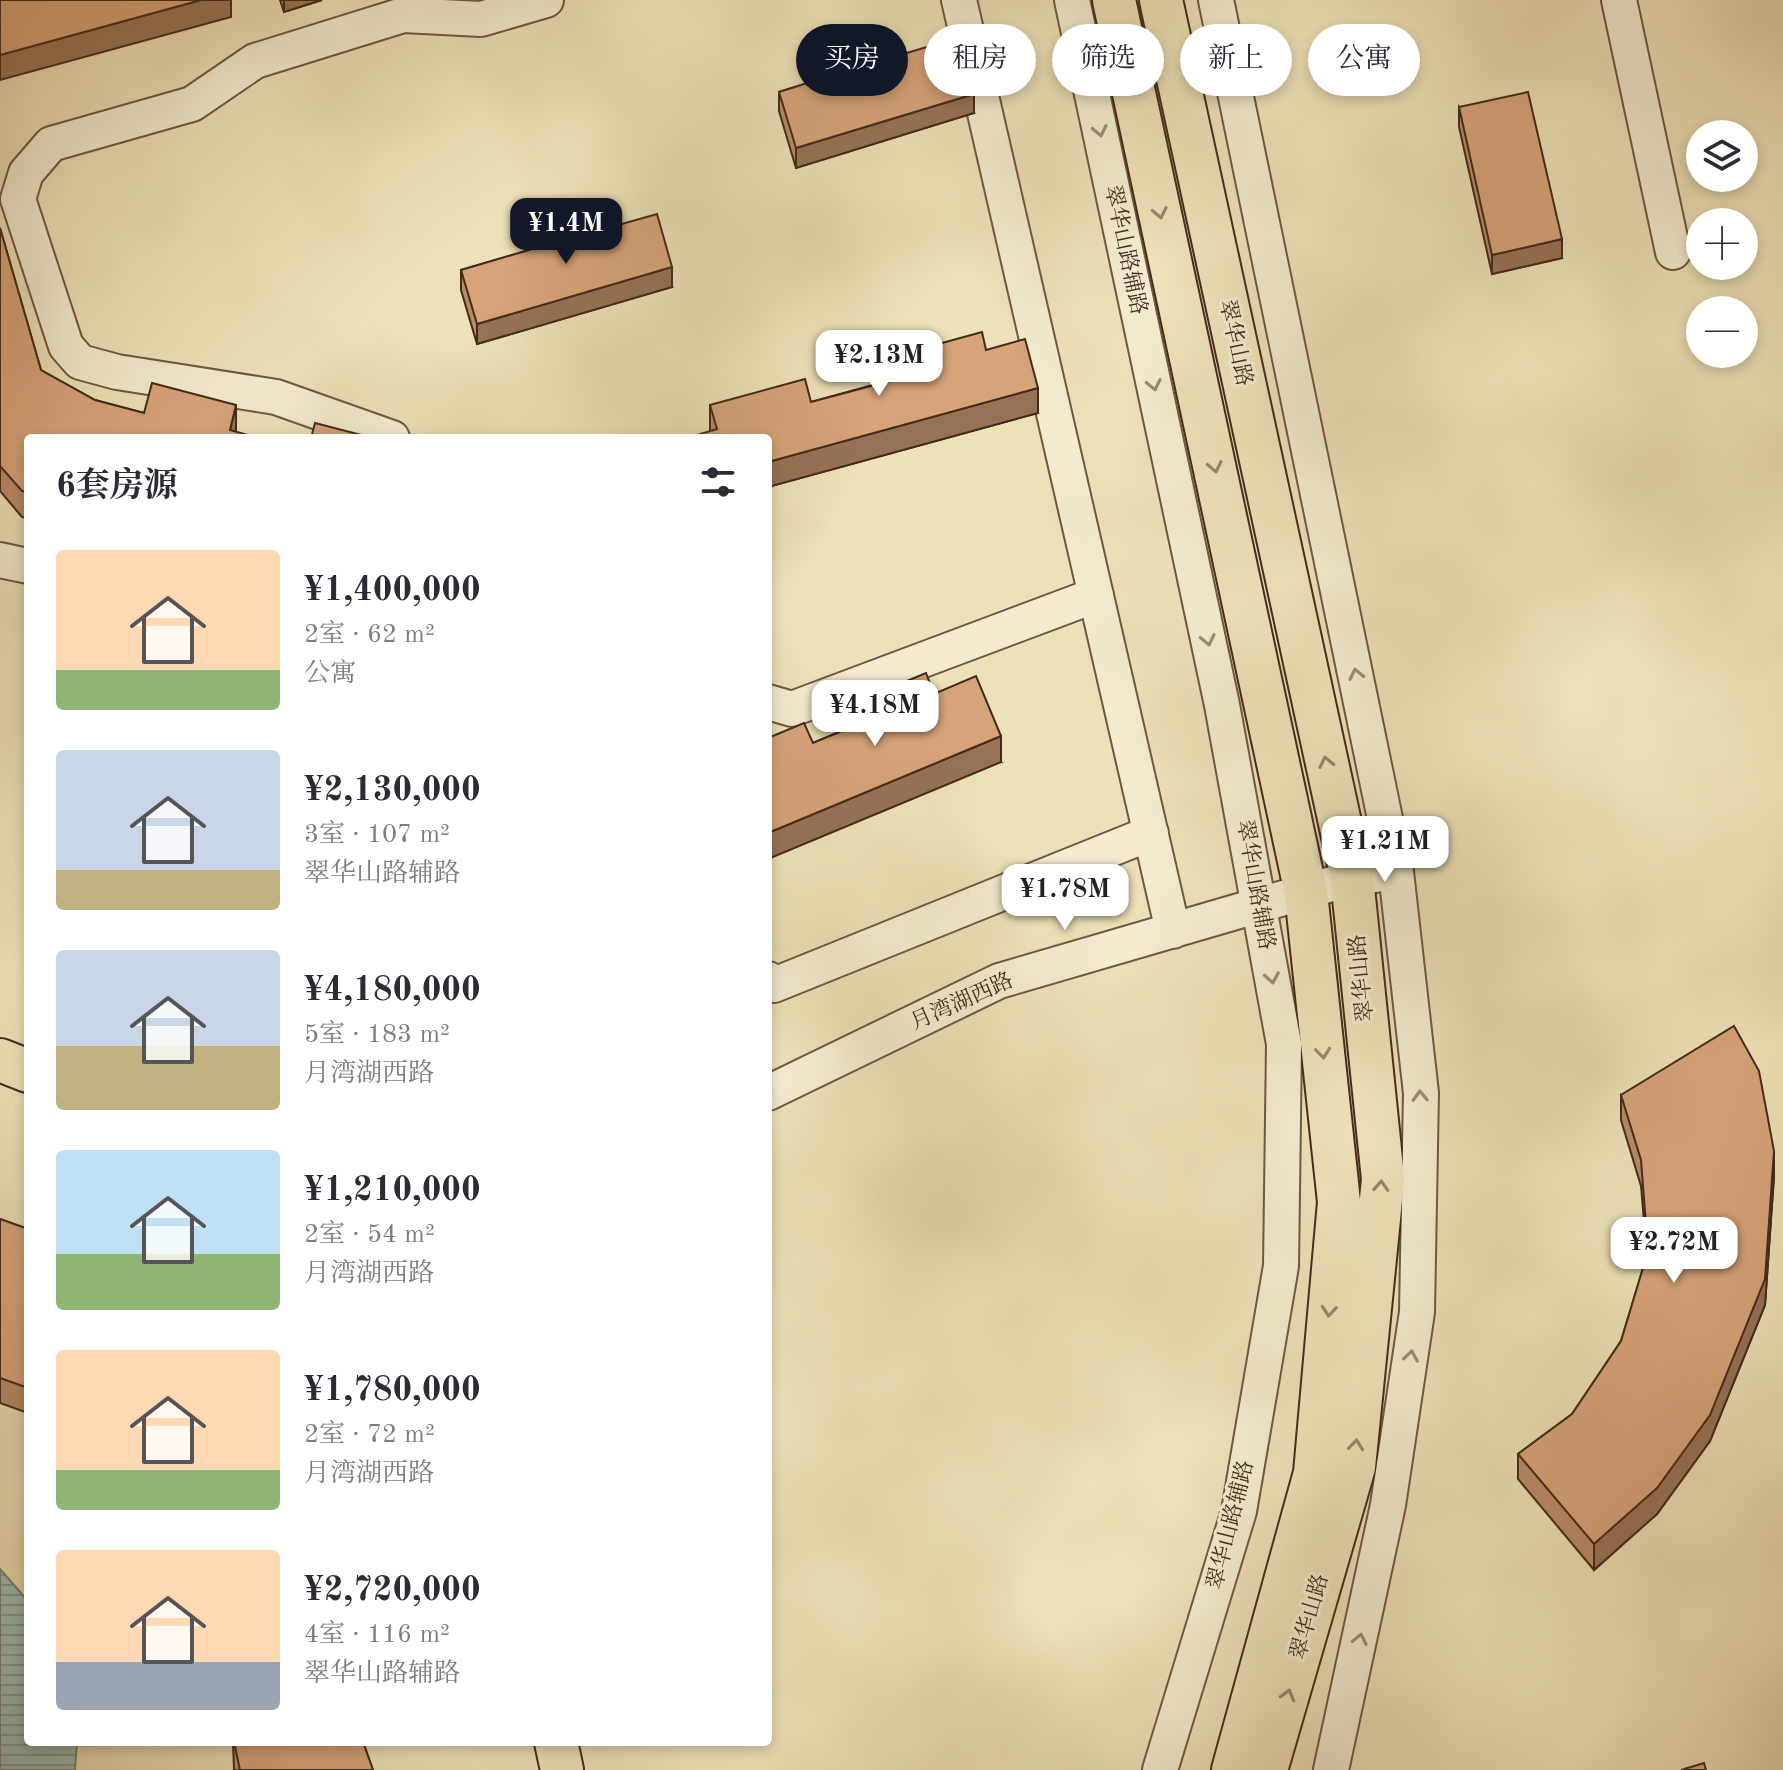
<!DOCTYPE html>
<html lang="zh">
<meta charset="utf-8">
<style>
body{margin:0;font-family:"Old Standard TT","Noto Serif SC",serif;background:#f2f2f3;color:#2b2b33;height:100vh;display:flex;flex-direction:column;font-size:30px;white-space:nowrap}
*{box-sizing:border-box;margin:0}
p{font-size:26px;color:#7c7c81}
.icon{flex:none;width:44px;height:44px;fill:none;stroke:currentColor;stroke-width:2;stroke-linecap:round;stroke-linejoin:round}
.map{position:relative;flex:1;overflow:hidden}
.side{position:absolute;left:24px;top:434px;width:748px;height:1312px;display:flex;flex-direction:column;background:#fff;border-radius:8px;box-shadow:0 4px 12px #0003}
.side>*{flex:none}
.guide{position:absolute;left:796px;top:24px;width:760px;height:72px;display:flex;gap:16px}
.tools{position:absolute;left:1686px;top:120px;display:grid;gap:16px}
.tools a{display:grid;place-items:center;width:72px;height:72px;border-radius:50%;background:#fff;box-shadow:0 4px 12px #0003;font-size:40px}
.price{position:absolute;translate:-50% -68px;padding:0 18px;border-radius:16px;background:#fff;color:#222;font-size:26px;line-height:52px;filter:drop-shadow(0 2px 4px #0008)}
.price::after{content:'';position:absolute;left:50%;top:48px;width:24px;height:18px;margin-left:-12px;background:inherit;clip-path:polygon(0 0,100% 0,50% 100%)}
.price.current{background:#111827;color:#fff}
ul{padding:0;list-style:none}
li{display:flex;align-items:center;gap:24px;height:200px;padding:0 32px}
li span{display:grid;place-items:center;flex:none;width:224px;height:160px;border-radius:8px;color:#555}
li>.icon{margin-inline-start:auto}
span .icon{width:96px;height:96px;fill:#fffc;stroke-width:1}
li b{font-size:34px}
h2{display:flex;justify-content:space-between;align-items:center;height:96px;padding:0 32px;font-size:34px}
.pill{padding:0 28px;border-radius:36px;background:#fff;box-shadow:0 4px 12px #0003;font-size:28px;line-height:72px}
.pill.current{background:#111827;color:#fff}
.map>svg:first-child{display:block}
.water{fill:url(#water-rules);stroke:#778277;stroke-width:2}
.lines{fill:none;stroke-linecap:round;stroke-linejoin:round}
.minor-casing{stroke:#6e5842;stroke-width:38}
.major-casing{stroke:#432b1b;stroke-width:46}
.minor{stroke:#f3ecd0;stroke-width:34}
.major{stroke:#ede1b7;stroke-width:42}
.wall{fill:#b98c68;stroke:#432b1b;stroke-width:2}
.shaded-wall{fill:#967255;stroke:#432b1b;stroke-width:2}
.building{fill:#d7a379;stroke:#432b1b;stroke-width:2}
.oneway{stroke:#9b8c76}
.oneway2{stroke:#988669}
.labels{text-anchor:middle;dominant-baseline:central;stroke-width:6;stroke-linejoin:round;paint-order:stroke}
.street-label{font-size:22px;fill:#432b1b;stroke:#f3ecd0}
</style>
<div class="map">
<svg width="1783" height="1770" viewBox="0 0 1783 1770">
<defs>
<pattern id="water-rules" width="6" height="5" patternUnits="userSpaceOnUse" patternTransform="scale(2)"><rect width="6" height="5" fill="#9abcb4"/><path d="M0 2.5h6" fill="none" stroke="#7f9992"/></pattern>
</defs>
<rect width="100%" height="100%" fill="#ede1b7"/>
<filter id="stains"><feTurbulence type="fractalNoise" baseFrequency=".0025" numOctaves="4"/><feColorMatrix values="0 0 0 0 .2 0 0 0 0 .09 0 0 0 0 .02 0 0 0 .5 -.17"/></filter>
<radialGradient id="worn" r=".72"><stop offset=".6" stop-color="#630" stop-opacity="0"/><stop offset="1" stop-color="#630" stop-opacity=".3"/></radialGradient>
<path class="water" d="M0,1569L28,1601V1742H77L75,1770H0Z"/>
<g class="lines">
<defs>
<path id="minor" d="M959,0L1173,931
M1072,0L1222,705L1284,1044L1281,1266L1239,1511L1160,1770
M1216,0L1396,872L1421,1093L1417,1312L1388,1505L1331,1770
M1619,0L1673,252
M392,438L276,397L117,372L80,362L66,346L18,199L26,173L51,144L192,104L255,61L403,15L481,19L546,0
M0,560L28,566
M768,702L792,709L1096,595
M768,979L774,985L1151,833
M768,1093L999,981L1352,878L1376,875"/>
<path id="major" d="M1114,0L1306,893L1339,1202L1315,1473L1233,1770
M1161,0L1352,878L1383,1179L1354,1467L1266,1770
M0,1060L28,1071
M556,1742L562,1770"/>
</defs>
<use href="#minor" class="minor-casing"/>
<use href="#major" class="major-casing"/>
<use href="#minor" class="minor"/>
<use href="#major" class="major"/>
</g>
<path class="wall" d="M280,0H322L284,12Z
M834,58H890L974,113L796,168L779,111V92L834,75Z
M1459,107L1562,258L1492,274L1459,127Z
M0,228L41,370L95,400L144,413L236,432L28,438V518L22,517L0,491Z
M534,232L590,233L672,287L477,344L461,290V270L534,249Z
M986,350L1038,413L768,487V438L710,431V405L811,402L891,380V357Z
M875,694H934L1001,762L813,743L875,717Z
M1621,1095L1774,1176L1765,1305L1710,1441L1657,1514L1594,1570L1518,1479V1454L1572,1414L1621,1341L1647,1256L1641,1186L1621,1120Z
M0,1219L28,1229V1413L0,1403Z
M233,1742H363L373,1770H234Z"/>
<path class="shaded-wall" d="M201,0H231V17L0,80V55Z
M284,0H322L284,12Z
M974,94V113L796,168V148Z
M1562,239V258L1492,274V255Z
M672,267V287L477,344V324Z
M1038,388V413L768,487V462Z
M236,405V430L234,438L230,430Z
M1001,736V762L768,859V833Z
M1774,1151V1176L1765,1305L1710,1441L1657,1514L1594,1570V1544Z"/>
<path class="building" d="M0,0H201L0,55Z
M957,38L974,94L796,148L779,92L839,73L834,58L885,42L890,58Z
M1528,92L1562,239L1492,255L1459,107Z
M657,214L672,267L477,324L461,270L539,247L534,232L586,217L590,233Z
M0,228L41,370L95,400L144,413L152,383L236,405L230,430L259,438H28V493L22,491L0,466Z
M982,332L986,350L1025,339L1038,388L768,462V438H687L717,429L710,405L805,379L811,402L897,379L891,357Z
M315,423L373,438H311Z
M926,673L934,694L976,676L1001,736L768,833V738L804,723L813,743L883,714L875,694Z
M1734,1026L1759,1071L1774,1151L1765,1279L1710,1415L1657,1488L1594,1544L1518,1454L1572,1414L1621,1341L1648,1251L1641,1160L1621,1095Z
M0,1219L28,1229V1388L0,1378Z
M234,1742H363L373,1770H240Z
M1704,1763L1706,1770H1681Z"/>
<defs><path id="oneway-chevron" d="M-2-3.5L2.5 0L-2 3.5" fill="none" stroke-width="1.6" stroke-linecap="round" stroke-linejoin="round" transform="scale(2)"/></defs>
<g class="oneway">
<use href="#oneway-chevron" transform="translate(1100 131) rotate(78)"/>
<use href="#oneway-chevron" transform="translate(1154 385) rotate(78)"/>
<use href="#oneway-chevron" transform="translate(1208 640) rotate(78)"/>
<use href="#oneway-chevron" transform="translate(1356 674) rotate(-102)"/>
<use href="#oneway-chevron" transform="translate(1272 978) rotate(80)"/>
<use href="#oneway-chevron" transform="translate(1420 1096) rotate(-92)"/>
<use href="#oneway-chevron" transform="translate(1411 1356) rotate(-81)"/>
<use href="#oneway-chevron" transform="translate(1360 1639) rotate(-78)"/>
</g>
<g class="oneway2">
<use href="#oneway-chevron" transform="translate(1160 213) rotate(78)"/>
<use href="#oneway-chevron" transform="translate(1215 467) rotate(78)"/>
<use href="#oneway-chevron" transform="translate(1326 762) rotate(-102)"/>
<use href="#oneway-chevron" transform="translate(1323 1053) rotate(84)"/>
<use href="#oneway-chevron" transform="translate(1381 1186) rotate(-87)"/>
<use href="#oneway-chevron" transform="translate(1329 1311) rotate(95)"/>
<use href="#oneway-chevron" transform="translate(1356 1445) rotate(-84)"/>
<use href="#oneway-chevron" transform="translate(1288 1695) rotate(-74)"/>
</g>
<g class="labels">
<g class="street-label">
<text transform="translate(1125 250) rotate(78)">翠华山路辅路</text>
<text transform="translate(1235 343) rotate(78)">翠华山路</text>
<text transform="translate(1255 885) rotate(80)">翠华山路辅路</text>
<text transform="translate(1362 978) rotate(-96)">翠华山路</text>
<text transform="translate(962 1002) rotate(-24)">月湾湖西路</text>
<text transform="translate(1231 1525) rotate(-76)">翠华山路辅路</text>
<text transform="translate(1310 1617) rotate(-74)">翠华山路</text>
</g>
</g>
<rect width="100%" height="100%" filter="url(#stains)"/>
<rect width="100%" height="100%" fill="url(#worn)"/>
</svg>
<div class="tools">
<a><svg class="icon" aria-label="layers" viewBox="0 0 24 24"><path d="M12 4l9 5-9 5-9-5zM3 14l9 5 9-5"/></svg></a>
<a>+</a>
<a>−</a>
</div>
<b class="price current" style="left:566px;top:266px">¥1.4M</b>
<b class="price" style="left:879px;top:398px">¥2.13M</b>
<b class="price" style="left:875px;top:748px">¥4.18M</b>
<b class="price" style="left:1385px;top:884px">¥1.21M</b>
<b class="price" style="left:1065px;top:932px">¥1.78M</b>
<b class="price" style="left:1674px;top:1285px">¥2.72M</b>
<div class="guide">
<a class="pill current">买房</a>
<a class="pill">租房</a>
<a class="pill">筛选</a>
<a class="pill">新上</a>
<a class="pill">公寓</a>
</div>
<section class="side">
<h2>6套房源<svg class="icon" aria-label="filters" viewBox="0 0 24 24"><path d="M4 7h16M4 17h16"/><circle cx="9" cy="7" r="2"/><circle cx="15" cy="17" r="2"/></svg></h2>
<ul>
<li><span style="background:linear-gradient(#ffd9b3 75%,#8fb573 0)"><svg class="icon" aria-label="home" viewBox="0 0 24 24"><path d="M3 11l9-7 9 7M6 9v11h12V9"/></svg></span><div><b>¥1,400,000</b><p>2室 · 62 m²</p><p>公寓</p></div></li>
<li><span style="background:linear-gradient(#c9d6e8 75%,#c2b280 0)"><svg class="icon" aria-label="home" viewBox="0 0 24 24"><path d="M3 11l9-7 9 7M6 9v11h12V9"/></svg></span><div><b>¥2,130,000</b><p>3室 · 107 m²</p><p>翠华山路辅路</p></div></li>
<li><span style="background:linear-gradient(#c9d6e8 60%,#c2b280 0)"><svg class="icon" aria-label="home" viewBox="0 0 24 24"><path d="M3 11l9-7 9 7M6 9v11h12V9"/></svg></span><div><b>¥4,180,000</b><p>5室 · 183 m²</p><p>月湾湖西路</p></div></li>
<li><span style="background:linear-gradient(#bfe0f5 65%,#8fb573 0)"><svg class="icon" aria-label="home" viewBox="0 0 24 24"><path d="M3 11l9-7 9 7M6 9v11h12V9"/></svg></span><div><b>¥1,210,000</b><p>2室 · 54 m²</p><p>月湾湖西路</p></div></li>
<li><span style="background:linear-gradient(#ffd9b3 75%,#8fb573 0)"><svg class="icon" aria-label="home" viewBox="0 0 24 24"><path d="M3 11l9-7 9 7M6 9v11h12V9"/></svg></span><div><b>¥1,780,000</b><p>2室 · 72 m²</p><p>月湾湖西路</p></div></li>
<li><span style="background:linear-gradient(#ffd9b3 70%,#9aa5b1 0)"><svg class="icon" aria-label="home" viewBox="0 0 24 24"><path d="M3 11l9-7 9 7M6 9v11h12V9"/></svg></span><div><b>¥2,720,000</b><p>4室 · 116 m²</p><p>翠华山路辅路</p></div></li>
</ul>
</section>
</div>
